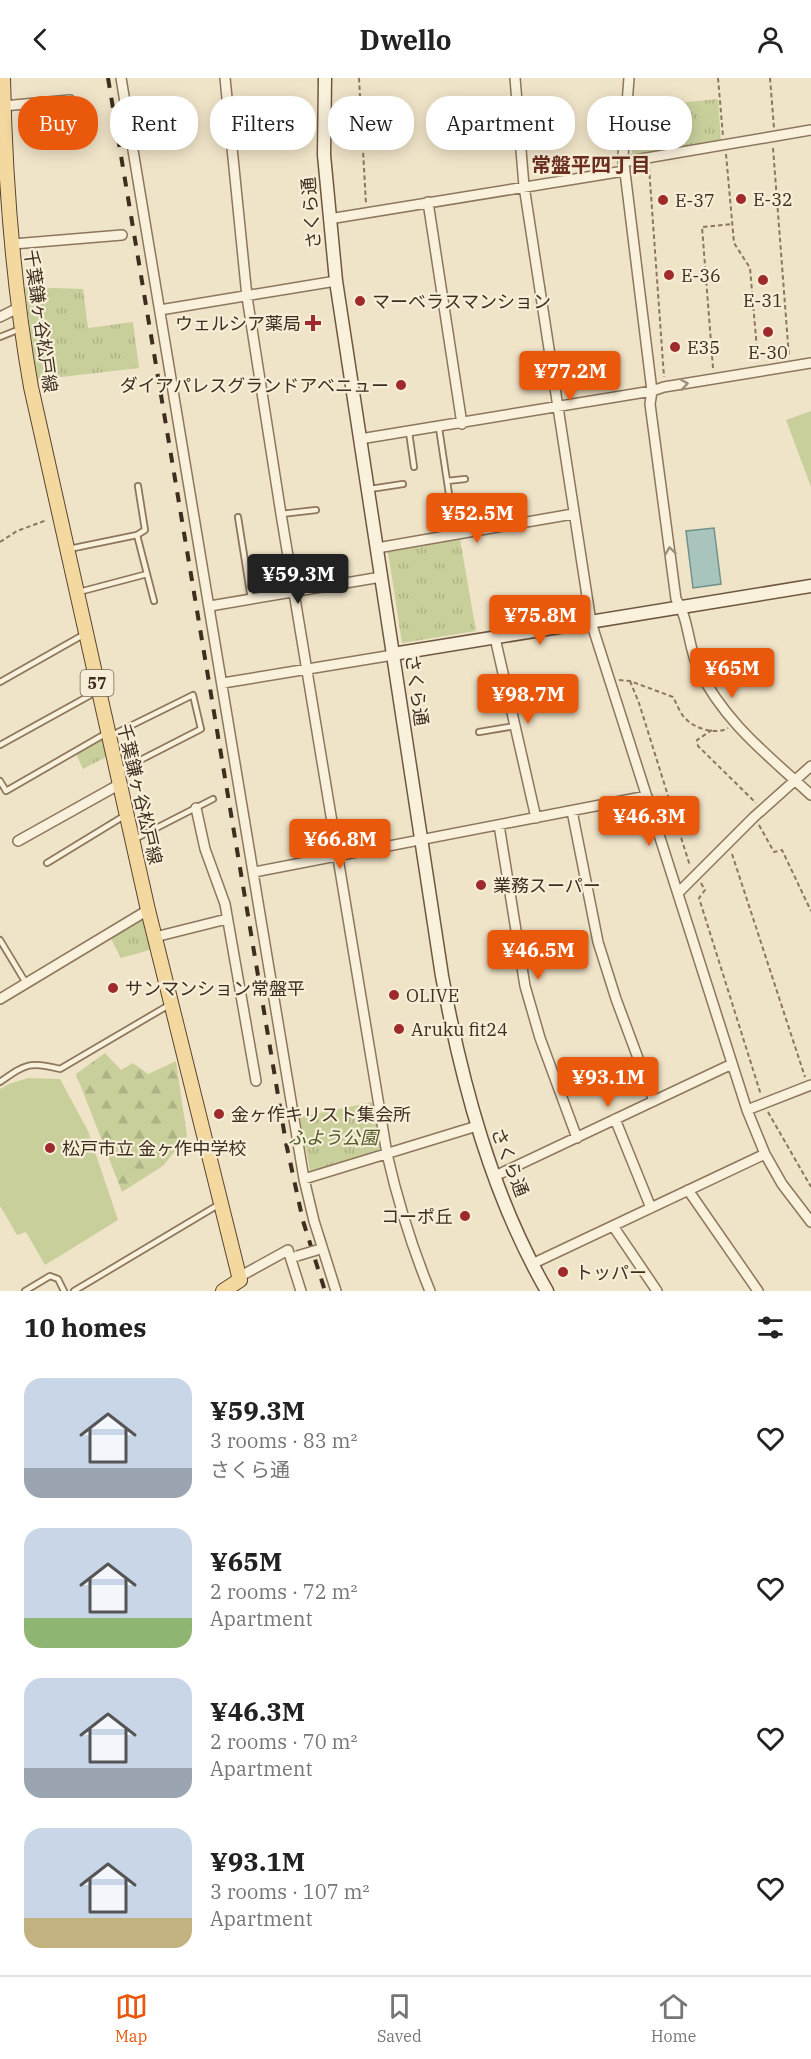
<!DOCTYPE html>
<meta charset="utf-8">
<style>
body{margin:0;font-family:"IBM Plex Serif","Noto Sans JP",serif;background:#f6f6f6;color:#222;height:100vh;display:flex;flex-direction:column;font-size:22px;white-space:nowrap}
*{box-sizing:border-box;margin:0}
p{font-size:20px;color:#767676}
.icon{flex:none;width:33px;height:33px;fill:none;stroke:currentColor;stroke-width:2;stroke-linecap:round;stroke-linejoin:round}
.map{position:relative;height:1213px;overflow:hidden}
.side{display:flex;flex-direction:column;background:#fff;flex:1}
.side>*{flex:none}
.banner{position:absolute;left:18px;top:18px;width:776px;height:54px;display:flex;gap:12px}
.price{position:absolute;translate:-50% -51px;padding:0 14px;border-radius:6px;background:#ea580c;color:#fff;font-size:20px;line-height:39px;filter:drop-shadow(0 2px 3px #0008)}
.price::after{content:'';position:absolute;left:50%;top:36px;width:18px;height:14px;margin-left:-9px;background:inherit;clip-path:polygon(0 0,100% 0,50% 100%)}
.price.on{background:#222;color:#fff}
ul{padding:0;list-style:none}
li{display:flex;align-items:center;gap:18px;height:150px;padding:0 24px}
li span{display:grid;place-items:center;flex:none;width:168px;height:120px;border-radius:18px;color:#555}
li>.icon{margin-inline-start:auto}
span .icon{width:72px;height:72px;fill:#fffc;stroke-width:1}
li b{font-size:26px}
h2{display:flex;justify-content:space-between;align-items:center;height:72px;padding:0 24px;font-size:26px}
.tag{padding:0 21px;border-radius:24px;background:#fff;box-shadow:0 3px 15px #0003;font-size:21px;line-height:54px}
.tag.on{background:#ea580c;color:#fff}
header{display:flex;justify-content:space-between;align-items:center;height:78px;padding:0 24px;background:#fff;font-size:27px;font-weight:800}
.tab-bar{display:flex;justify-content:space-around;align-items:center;height:84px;border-top:2px solid #e0e0e0;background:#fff;font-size:16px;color:#767676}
.tab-bar a{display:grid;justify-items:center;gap:3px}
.tab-bar .on{color:#ea580c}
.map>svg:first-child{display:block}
.forest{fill:url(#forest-firs)}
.park{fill:url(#park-tufts)}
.pitch{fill:#c9cf9b}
.water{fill:#a9c4bc;stroke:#6f938a;stroke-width:1.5}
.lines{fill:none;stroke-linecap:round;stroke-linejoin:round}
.lane-casing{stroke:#8d765c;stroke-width:8}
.street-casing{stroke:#8d765c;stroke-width:12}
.secondary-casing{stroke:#6f573f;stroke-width:15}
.primary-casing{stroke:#5b4430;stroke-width:16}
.path{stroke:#8d765c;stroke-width:2;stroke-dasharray:4.5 3;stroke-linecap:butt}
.lane{stroke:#faf1dc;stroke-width:4.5}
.street{stroke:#faf1dc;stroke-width:9}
.secondary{stroke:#faf1dc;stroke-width:12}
.primary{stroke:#f3d9a0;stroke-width:14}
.rail{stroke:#3d2e20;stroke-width:4;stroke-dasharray:10 10;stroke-linecap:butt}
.street-bridge-casing{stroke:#8d765c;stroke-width:12;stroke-linecap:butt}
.street-bridge{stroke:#faf1dc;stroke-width:9}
.oneway{stroke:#9c907e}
.poi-dot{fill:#9e2a2b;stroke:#f7eed8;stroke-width:2}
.labels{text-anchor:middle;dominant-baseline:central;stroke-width:4.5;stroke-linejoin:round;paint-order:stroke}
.shield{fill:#f7eed8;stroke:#756857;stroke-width:1.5}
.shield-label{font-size:16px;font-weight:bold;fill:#3d2e20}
.poi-label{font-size:18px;fill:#3d2e20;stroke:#f7eed8;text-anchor:start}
.street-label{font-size:18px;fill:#3d2e20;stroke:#f7eed8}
.park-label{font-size:18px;font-style:italic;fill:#4d5a26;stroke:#f7eed8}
.neighbourhood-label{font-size:20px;font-weight:bold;fill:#6b2e1e;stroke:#f7eed8}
</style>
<header><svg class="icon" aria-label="back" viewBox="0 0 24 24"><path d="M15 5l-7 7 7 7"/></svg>Dwello<svg class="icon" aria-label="person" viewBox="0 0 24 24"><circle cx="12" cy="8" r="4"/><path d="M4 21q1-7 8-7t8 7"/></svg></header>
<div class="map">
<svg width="811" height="1213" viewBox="0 0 811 1213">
<defs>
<pattern id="forest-firs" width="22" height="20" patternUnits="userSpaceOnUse" patternTransform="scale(1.5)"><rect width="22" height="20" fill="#c9cf9b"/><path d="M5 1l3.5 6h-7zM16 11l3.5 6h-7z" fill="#aeb285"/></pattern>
<pattern id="park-tufts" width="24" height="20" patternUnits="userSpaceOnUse" patternTransform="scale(1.5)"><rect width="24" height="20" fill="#c9cf9b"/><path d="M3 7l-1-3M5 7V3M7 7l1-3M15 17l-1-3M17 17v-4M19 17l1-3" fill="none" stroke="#aeb285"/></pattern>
</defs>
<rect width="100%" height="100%" fill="#f0e4c8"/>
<path class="forest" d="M105,975L121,992L133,985L148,996L176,983L187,1058L163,1088L122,1114L76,996Z"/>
<path class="park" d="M718,21L721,64L637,78L632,76L635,29Z
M25,209L83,211L88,250L133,244L139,290L36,302Z
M460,461L476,553L402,565L388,474Z
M103,660L108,678L83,691L76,676Z
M145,837L153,871L121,880L110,859Z
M372,1024L382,1073L310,1093L300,1039Z"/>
<path class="pitch" d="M811,333V409L786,342Z
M28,1000L60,1001L88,1053L118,1142L45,1187L26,1154L17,1157L0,1128V1011L9,1006Z"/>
<path class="water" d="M714,450L721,506L693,510L686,453Z"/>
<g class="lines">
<defs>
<path id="lane" d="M231,61L257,59
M0,259L20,251
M439,350L455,456
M409,354L414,389
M447,403L465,401
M370,411L403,406
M281,436L316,432
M238,439L251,521
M137,457L145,452L138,408
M69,471L137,457L147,496L79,514
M147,496L154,523
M0,604L83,557
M479,654L515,648
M110,658L193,617L201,651L119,693
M0,667L96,614
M0,703L6,713L105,656
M135,761L213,721
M47,785L124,738
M0,862L26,905
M0,1004C26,986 29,983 60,991L169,927
M25,1213L50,1198L58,1201L64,1213
M74,1213L218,1127"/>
<path id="street" d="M121,0L304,1101L314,1143L336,1213
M225,0L247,219L281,436L387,1076C398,1124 411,1167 430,1213
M515,0L524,108L591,544L747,1032L765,1076L782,1106L811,1144
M3,28L70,22
M623,84L811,52
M428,124L462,346
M329,141L624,93
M13,166L122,157
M160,232L336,203
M0,239L18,230
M811,285L664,309L652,313L650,326L676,521C689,541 688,568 698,590C725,645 768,677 811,717
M360,361L652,313L623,78L629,0
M377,470L573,436
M210,528L381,499
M495,560L536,740
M223,605L393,577
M196,730L205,771L225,826L256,1003
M572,733L598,864L616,921L654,1023
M499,747L525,908L540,960L577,1060
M18,763L120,706
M254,794L647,718
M678,815L754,739L811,688
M155,859L227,841
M0,921L148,832
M747,1032L811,1007
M615,1041L651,1130
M495,1098L732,986
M304,1101L477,1048
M688,1112L758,1213
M613,1148L657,1213
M532,1186L765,1076
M239,1199L288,1172L301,1213"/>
<path id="secondary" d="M325,0L324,77L336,203L442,898C462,1006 492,1118 547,1213
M393,576L811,508"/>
<path id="primary" d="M3,0C5,103 13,207 31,309L148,832L240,1202L223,1213"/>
</defs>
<use href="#lane" class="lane-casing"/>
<use href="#street" class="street-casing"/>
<use href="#secondary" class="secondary-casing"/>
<use href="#primary" class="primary-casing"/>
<path class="path" d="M359,0L366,126
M718,0L723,58
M770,0L774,50
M773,70L789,279
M726,76L734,165L750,190L758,283
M649,89L664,299
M713,290L702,149L732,146
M0,464L17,453L47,442
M619,602L630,603L673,619C677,626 680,636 686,641C695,651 717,657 728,650
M630,603L639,625L690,788
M712,652L697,662L698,668L756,725
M759,747L774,774L782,772L811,833
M732,776L805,999
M701,805L705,812L699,820L761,1017
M768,1034L811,1109"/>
<use href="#lane" class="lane"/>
<use href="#street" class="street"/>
<use href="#secondary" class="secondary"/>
<use href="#primary" class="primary"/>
<path class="rail" d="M108,0L286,1065L303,1143L325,1213"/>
<defs>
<path id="street-bridge" d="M297,1178L317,1172"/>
</defs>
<use href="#street-bridge" class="street-bridge-casing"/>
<use href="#street-bridge" class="street-bridge"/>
</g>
<defs><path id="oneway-chevron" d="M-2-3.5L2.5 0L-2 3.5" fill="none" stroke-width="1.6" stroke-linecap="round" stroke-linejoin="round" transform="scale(1.5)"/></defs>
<g class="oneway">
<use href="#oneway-chevron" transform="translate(684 306) rotate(-9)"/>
<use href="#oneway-chevron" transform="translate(670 473) rotate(-97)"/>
</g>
<g class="poi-dot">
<circle cx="741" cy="121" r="6"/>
<circle cx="663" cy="122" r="6"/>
<circle cx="669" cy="197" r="6"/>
<circle cx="763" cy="202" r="6"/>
<circle cx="360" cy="223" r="6"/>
<path d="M310 236h6v6h6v6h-6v6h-6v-6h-6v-6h6z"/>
<circle cx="768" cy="254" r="6"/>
<circle cx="675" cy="269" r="6"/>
<circle cx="401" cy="307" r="6"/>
<circle cx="481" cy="807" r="6"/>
<circle cx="113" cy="910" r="6"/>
<circle cx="394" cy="917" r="6"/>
<circle cx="399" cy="951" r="6"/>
<circle cx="219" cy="1036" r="6"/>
<circle cx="50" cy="1070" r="6"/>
<circle cx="465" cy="1138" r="6"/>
<circle cx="563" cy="1194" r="6"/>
</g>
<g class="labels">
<rect class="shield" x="80.5" y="592" width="33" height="26" rx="4.5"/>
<g class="shield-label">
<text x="97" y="605">57</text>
</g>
<g class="poi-label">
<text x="753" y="121">E-32</text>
<text x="675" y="122">E-37</text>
<text x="681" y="197">E-36</text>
<text x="763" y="222" text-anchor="middle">E-31</text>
<text x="372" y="223">マーベラスマンション</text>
<text x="301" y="245" text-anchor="end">ウェルシア薬局</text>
<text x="687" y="269">E35</text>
<text x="768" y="274" text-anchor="middle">E-30</text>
<text x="389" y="307" text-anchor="end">ダイアパレスグランドアベニュー</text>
<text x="493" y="807">業務スーパー</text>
<text x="125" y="910">サンマンション常盤平</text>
<text x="406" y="917">OLIVE</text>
<text x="411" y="951">Aruku fit24</text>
<text x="231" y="1036">金ヶ作キリスト集会所</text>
<text x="62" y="1070">松戸市立 金ヶ作中学校</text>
<text x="453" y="1138" text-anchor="end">コーポ丘</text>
<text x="575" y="1194">トッパー</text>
</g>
<g class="street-label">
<text transform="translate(311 135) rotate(-95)">さくら通</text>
<text transform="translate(41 243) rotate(82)">千葉鎌ヶ谷松戸線</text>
<text transform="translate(417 612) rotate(82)">さくら通</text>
<text transform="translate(140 716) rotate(77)">千葉鎌ヶ谷松戸線</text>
<text transform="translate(510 1084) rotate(69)">さくら通</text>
</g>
<g class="park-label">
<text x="333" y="1059">ふよう公園</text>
</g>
<g class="neighbourhood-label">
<text x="591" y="86">常盤平四丁目</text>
</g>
</g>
</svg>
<b class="price" style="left:570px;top:324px">¥77.2M</b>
<b class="price" style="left:477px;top:466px">¥52.5M</b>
<b class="price on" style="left:298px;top:527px">¥59.3M</b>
<b class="price" style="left:540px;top:568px">¥75.8M</b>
<b class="price" style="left:732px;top:621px">¥65M</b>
<b class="price" style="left:528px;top:647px">¥98.7M</b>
<b class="price" style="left:649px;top:769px">¥46.3M</b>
<b class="price" style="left:340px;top:792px">¥66.8M</b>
<b class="price" style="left:538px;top:903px">¥46.5M</b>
<b class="price" style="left:608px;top:1030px">¥93.1M</b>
<div class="banner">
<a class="tag on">Buy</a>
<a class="tag">Rent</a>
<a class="tag">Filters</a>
<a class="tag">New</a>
<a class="tag">Apartment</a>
<a class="tag">House</a>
</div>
</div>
<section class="side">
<h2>10 homes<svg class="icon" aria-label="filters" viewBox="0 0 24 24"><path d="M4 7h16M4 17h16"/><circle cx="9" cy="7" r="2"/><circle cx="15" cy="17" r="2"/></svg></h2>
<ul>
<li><span style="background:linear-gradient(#c9d6e8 75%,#9aa5b1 0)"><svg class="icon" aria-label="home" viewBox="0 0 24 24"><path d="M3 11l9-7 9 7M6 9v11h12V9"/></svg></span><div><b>¥59.3M</b><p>3 rooms · 83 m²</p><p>さくら通</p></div><svg class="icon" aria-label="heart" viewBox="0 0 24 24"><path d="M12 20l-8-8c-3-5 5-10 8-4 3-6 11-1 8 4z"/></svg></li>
<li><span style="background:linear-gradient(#c9d6e8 75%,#8fb573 0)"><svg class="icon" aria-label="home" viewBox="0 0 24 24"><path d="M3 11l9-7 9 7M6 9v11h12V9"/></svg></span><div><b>¥65M</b><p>2 rooms · 72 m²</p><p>Apartment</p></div><svg class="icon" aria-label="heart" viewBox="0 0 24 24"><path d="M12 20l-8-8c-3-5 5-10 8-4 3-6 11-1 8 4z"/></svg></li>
<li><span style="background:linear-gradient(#c9d6e8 75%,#9aa5b1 0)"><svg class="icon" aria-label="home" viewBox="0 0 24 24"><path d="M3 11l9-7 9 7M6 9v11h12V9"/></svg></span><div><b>¥46.3M</b><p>2 rooms · 70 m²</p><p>Apartment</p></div><svg class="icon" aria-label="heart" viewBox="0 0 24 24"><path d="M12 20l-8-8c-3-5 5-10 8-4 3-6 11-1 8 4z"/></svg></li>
<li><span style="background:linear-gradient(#c9d6e8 75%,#c2b280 0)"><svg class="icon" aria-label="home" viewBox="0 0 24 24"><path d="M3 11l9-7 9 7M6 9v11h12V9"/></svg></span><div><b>¥93.1M</b><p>3 rooms · 107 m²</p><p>Apartment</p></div><svg class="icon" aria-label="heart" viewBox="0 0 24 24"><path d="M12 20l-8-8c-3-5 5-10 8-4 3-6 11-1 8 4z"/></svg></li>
</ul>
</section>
<nav class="tab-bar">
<a class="on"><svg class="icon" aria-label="map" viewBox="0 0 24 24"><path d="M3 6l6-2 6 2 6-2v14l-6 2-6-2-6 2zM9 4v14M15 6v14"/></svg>Map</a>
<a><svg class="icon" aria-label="saved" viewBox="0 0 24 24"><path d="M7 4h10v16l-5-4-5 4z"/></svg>Saved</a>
<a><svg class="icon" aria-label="home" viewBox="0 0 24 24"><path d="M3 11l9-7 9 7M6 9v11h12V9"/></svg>Home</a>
</nav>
